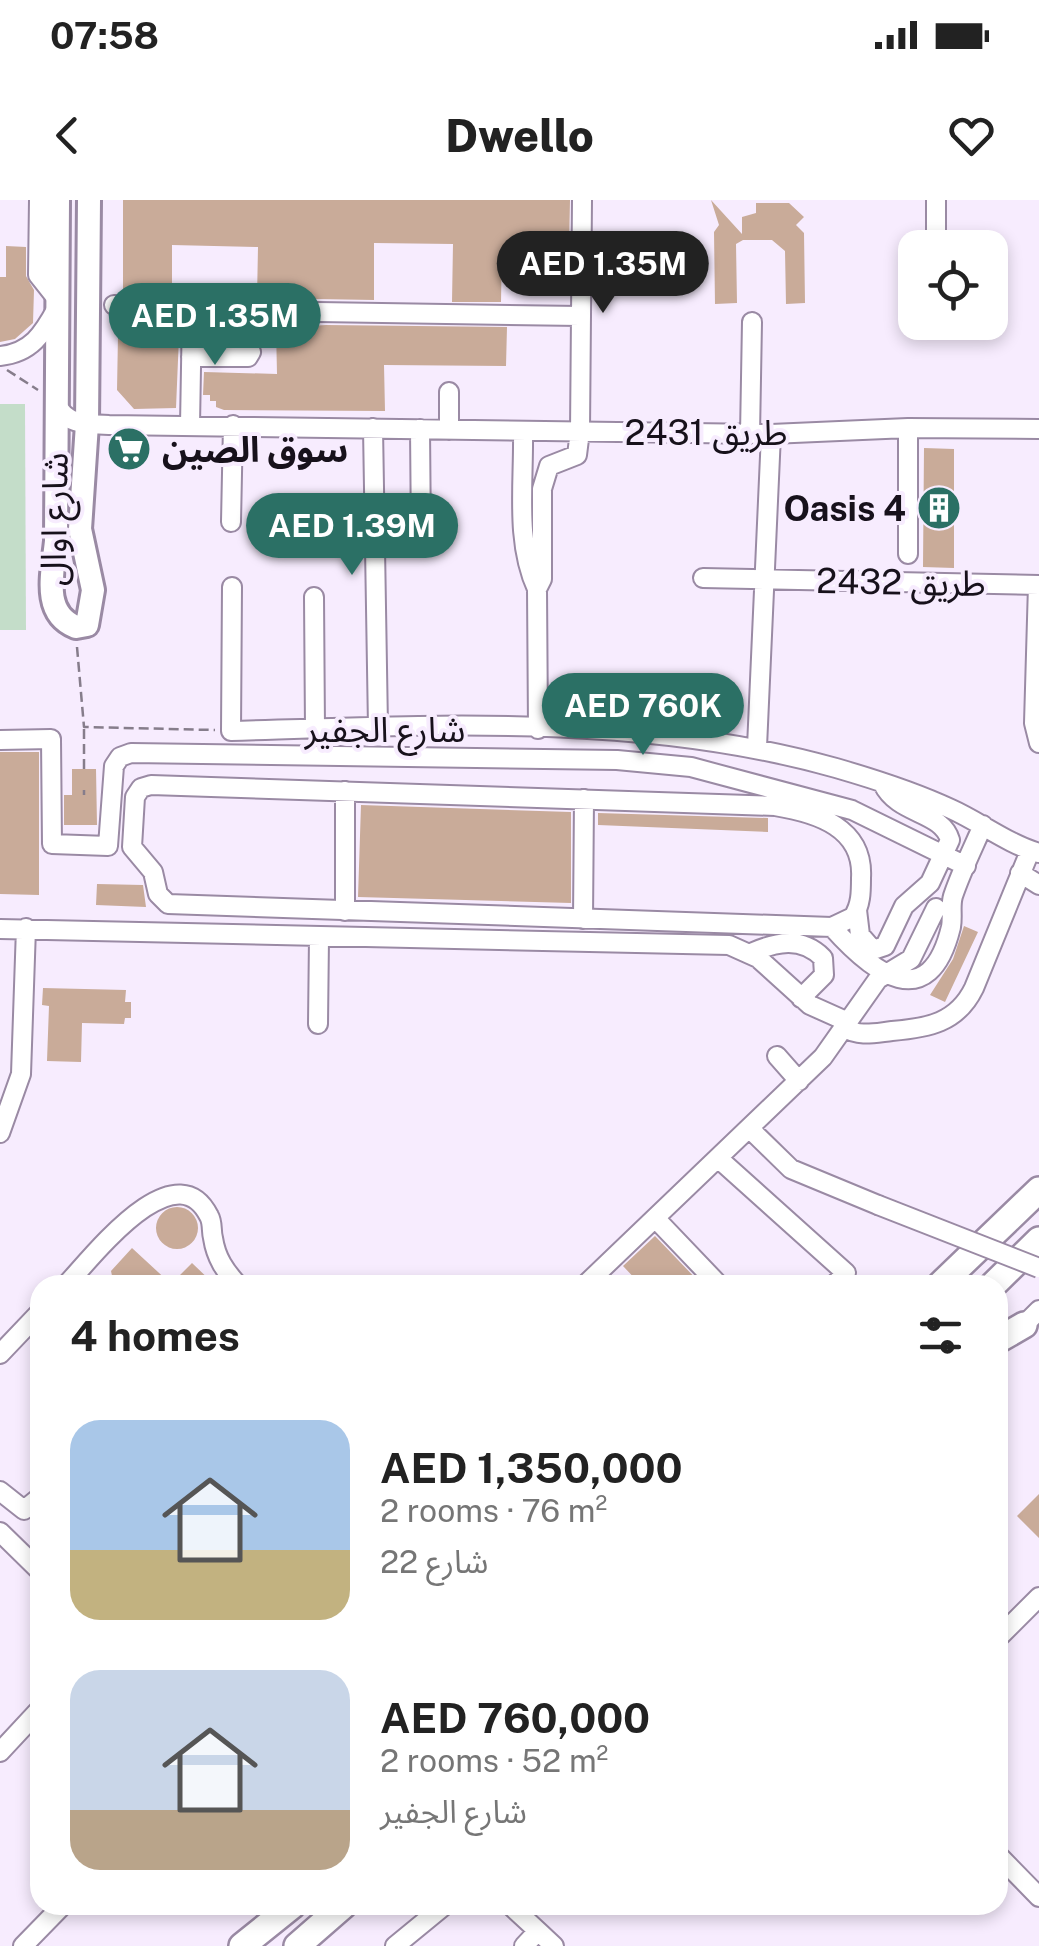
<!DOCTYPE html>
<meta charset="utf-8">
<style>
body{margin:0;font-family:"Public Sans","Noto Sans Arabic",sans-serif;background:#f2f2f2;color:#222;height:100vh;display:flex;flex-direction:column;font-size:38px;white-space:nowrap}
*{box-sizing:border-box;margin:0}
p{font-size:32px;color:#767676}
.icon{flex:none;width:55px;height:55px;fill:none;stroke:currentColor;stroke-width:2;stroke-linecap:round;stroke-linejoin:round}
.map{position:relative;flex:1;overflow:hidden}
.sheet{position:absolute;left:30px;top:1075px;width:978px;height:640px;display:flex;flex-direction:column;background:#fff;border-radius:30px;box-shadow:0 5px 15px #0003}
.sheet>*{flex:none}
.controls{position:absolute;left:898px;top:30px;display:grid;gap:20px}
.controls a{display:grid;place-items:center;width:110px;height:110px;border-radius:20px;background:#fff;box-shadow:0 5px 15px #0003;font-size:50px}
.price{position:absolute;translate:-50% -85px;padding:0 22px;border-radius:35px;background:#2b7065;color:#fff;font-size:32px;line-height:65px;filter:drop-shadow(0 2px 5px #0008)}
.price::after{content:'';position:absolute;left:50%;top:60px;width:30px;height:22px;margin-left:-15px;background:inherit;clip-path:polygon(0 0,100% 0,50% 100%)}
.price.active{background:#222;color:#fff}
ul{padding:0;list-style:none}
li{display:flex;align-items:center;gap:30px;height:250px;padding:0 40px}
li span{display:grid;place-items:center;flex:none;width:280px;height:200px;border-radius:30px;color:#555}
li>.icon{margin-inline-start:auto}
span .icon{width:120px;height:120px;fill:#fffc;stroke-width:1}
li b{font-size:42px}
h2{display:flex;justify-content:space-between;align-items:center;height:120px;padding:0 40px;font-size:42px}
.status{display:flex;justify-content:space-between;align-items:center;height:70px;padding:0 50px;background:#fff;direction:ltr}
.status svg{height:28px;fill:currentColor}
header{display:flex;justify-content:space-between;align-items:center;height:130px;padding:0 40px;background:#fff;font-size:45px;font-weight:800}
.map>svg:first-child{display:block}
.green{fill:#c4ddc9}
.building{fill:#c9ab99}
.lines{fill:none;stroke-linecap:round;stroke-linejoin:round}
.minor-casing{stroke:#9a8aa4;stroke-width:22}
.major-casing{stroke:#9a8aa4;stroke-width:28}
.highway-casing{stroke:#9a8aa4;stroke-width:30}
.path{stroke:#867d8b;stroke-width:2.5;stroke-dasharray:10 5;stroke-linecap:butt}
.minor{stroke:#fff;stroke-width:18}
.major{stroke:#fff;stroke-width:22}
.highway{stroke:#fff;stroke-width:25}
.minor-bridge-casing{stroke:#9a8aa4;stroke-width:22;stroke-linecap:butt}
.minor-bridge{stroke:#fff;stroke-width:18}
.labels{text-anchor:middle;dominant-baseline:central;stroke-width:8;stroke-linejoin:round;paint-order:stroke}
.street-label{font-size:35px;fill:#17111b;stroke:#f7ecfe}
.poi-label{font-size:35px;font-weight:bold;fill:#17111b;stroke:#f7ecfe;text-anchor:start}
</style>
<div class="status"><b>07:58</b><svg viewBox="0 0 49 12"><path d="M0 12V9h3v3zM5 12V6h3v6zM10 12V3h3v9zM15 12V0h3v12zM26 1h20v11H26zM47 4h2v5h-2z"/></svg></div>
<header><svg class="icon" aria-label="back" viewBox="0 0 24 24"><path d="M15 5l-7 7 7 7"/></svg>Dwello<svg class="icon" aria-label="heart" viewBox="0 0 24 24"><path d="M12 20l-8-8c-3-5 5-10 8-4 3-6 11-1 8 4z"/></svg></header>
<div class="map">
<svg width="1039" height="1746" viewBox="0 0 1039 1746">
<rect width="100%" height="100%" fill="#f7ecfe"/>
<path class="green" d="M0,204H25L26,430H0Z"/>
<path class="building" d="M123,0H570L569,48L502,46L501,102H452L453,44L374,43V100L257,98L258,47L172,45V96L123,93Z
M711,0L742,34V17L756,13V3H789L804,17L796,25L804,33L805,103L786,104L785,51L772,40H743L736,44L737,103L715,104L714,32L719,25Z
M6,46L26,47V76L34,90L33,123L15,139L0,142V77H6Z
M326,125L507,127L506,166L384,165L385,211L224,210L216,207V201H210V195H203L204,172L277,174L276,128Z
M118,135L179,136L176,208L134,209L117,190Z
M924,248L954,249V368L923,367Z
M0,552H39V695L0,694Z
M72,569H96L97,625H64V595H72Z
M361,605L571,612V703L358,697Z
M598,613L768,618V632L598,625Z
M97,684L143,685L146,707L96,705Z
M964,726L978,732L945,802L930,795L953,759Z
M43,788L126,790L125,802H131V818H125L124,824L82,823L81,862L47,861L49,806L42,805Z
M156 1028a21 21 0 1 1 42 0a21 21 0 1 1-42 0Z
M655,1036L702,1085H641L623,1066Z
M132,1048L171,1084L192,1063L215,1085H114L111,1071Z
M1039,1294V1338L1017,1316Z"/>
<g class="lines">
<defs>
<path id="minor" d="M39,0L38,75L57,99
M936,0V48
M114,105L192,110L580,116
M0,156C31,153 43,134 57,108
M191,157H248L251,152L247,146H191
M449,192V230
M56,203C65,225 87,224 109,225L771,234L908,228L1039,229
M190,225L192,110
M373,228L378,527
M420,229L421,339
M523,232C524,283 515,342 537,389
M750,234L752,122
M231,322L233,225
M908,354V228
M703,378L1039,385
M1038,385L1034,523L1039,543
M232,387L231,531C431,525 642,513 836,568C874,579 915,592 951,609C980,622 1008,644 1039,653
M314,397L315,529
M538,529L537,389L542,379V289L549,266L577,255L580,231L582,0
M0,540L51,539L52,644L108,646L114,566L120,557L131,553L617,560L691,567L852,610L966,666
M757,547L771,234
M151,585L775,606C818,613 864,628 861,678C861,692 861,705 853,717L832,727L168,704L158,694L153,672L132,647L135,597L141,588Z
M345,591V711
M1020,673L1039,685
M857,710L860,735L873,750L885,746L904,706L930,683L950,640C942,611 898,615 883,584
M583,719L584,599
M832,727C873,773 929,817 951,727C953,716 950,706 953,696C961,672 973,648 983,625
M0,729L729,745L758,758L810,805L848,822
M751,753C776,742 801,736 823,758L824,775L801,798
M318,824L319,738
M844,828C860,837 874,833 892,831C928,828 957,823 974,788L1030,651
M777,856L799,881
M750,929L791,969L878,1005
M0,933L21,874L26,728
M719,959L846,1073L834,1085
M656,1019L719,1085
M66,1085C90,1060 175,948 209,1016C213,1023 211,1031 213,1038C216,1058 225,1071 238,1085
M585,1085L823,857L878,779L911,759L936,708
M1016,1133L1039,1110
M0,1154L40,1112
M0,1291L24,1310L40,1297
M0,1332L40,1371
M998,1438L1039,1397
M0,1552L40,1509
M998,1655L1039,1697
M510,1705L538,1731
M23,1746L63,1705
M395,1746L445,1705
M524,1746L538,1731L554,1746"/>
<path id="major" d="M58,0L56,341C53,372 41,413 76,427L87,425L93,390L80,329L87,224L89,0"/>
<path id="highway" d="M940,1085L1039,990
M993,1085L1039,1040
M998,1140L1024,1125
M242,1746L293,1705
M297,1746L344,1705"/>
</defs>
<use href="#minor" class="minor-casing"/>
<use href="#major" class="major-casing"/>
<use href="#highway" class="highway-casing"/>
<path class="path" d="M7,170L38,190
M77,447L84,527L215,530
M84,569V527
M84,590V595"/>
<use href="#minor" class="minor"/>
<use href="#major" class="major"/>
<use href="#highway" class="highway"/>
<defs>
<path id="minor-bridge" d="M878,1005L1039,1068"/>
</defs>
<use href="#minor-bridge" class="minor-bridge-casing"/>
<use href="#minor-bridge" class="minor-bridge"/>
</g>
<defs>
<symbol id="supermarket-disc" viewBox="-11 -11 22 22"><circle r="9.5" fill="#2b7065" stroke="#f7ecfe"/><path d="M-6-5.5h2.5l.6 2H6L4.5 2H-2.5L-4.4-4H-6ZM-1.5 3.2a1.3 1.3 0 1 0 .1 0ZM3 3.2a1.3 1.3 0 1 0 .1 0Z" fill="#fff"/></symbol>
<symbol id="building-disc" viewBox="-11 -11 22 22"><circle r="9.5" fill="#2b7065" stroke="#f7ecfe"/><path d="M-4-6H4V6H1V3H-1V6H-4ZM-2.5-4.3h1.7v1.8h-1.7ZM.8-4.3h1.7v1.8H.8ZM-2.5-1h1.7V.8h-1.7ZM.8-1h1.7V.8H.8Z" fill="#fff"/></symbol>
</defs>
<g fill-rule="evenodd">
<use href="#supermarket-disc" x="104" y="224" width="50" height="50"/>
<use href="#building-disc" x="914" y="283" width="50" height="50"/>
</g>
<g class="labels">
<g class="street-label">
<text x="706" y="232">طريق 2431</text>
<text transform="translate(54 319) rotate(-89)">شارع اوال</text>
<text transform="translate(901 382) rotate(1)">طريق 2432</text>
<text x="385" y="529">شارع الجفير</text>
</g>
<g class="poi-label">
<text x="162" y="249">سوق الصين</text>
<text x="906" y="308" text-anchor="end">Oasis 4</text>
</g>
</g>
</svg>
<div class="controls">
<a><svg class="icon" aria-label="locate" viewBox="0 0 24 24"><circle cx="12" cy="12" r="6"/><path d="M12 2v4M12 18v4M2 12h4M18 12h4"/></svg></a>
</div>
<b class="price active" style="left:603px;top:116px">AED 1.35M</b>
<b class="price" style="left:215px;top:168px">AED 1.35M</b>
<b class="price" style="left:352px;top:378px">AED 1.39M</b>
<b class="price" style="left:643px;top:558px">AED 760K</b>
<section class="sheet">
<h2>4 homes<svg class="icon" aria-label="filters" viewBox="0 0 24 24"><path d="M4 7h16M4 17h16"/><circle cx="9" cy="7" r="2"/><circle cx="15" cy="17" r="2"/></svg></h2>
<ul>
<li><span style="background:linear-gradient(#a9c7e8 65%,#c2b280 0)"><svg class="icon" aria-label="home" viewBox="0 0 24 24"><path d="M3 11l9-7 9 7M6 9v11h12V9"/></svg></span><div><b>AED 1,350,000</b><p>2 rooms · 76 m²</p><p>شارع 22</p></div></li>
<li><span style="background:linear-gradient(#c9d6e8 70%,#b9a48a 0)"><svg class="icon" aria-label="home" viewBox="0 0 24 24"><path d="M3 11l9-7 9 7M6 9v11h12V9"/></svg></span><div><b>AED 760,000</b><p>2 rooms · 52 m²</p><p>شارع الجفير</p></div></li>
</ul>
</section>
</div>
